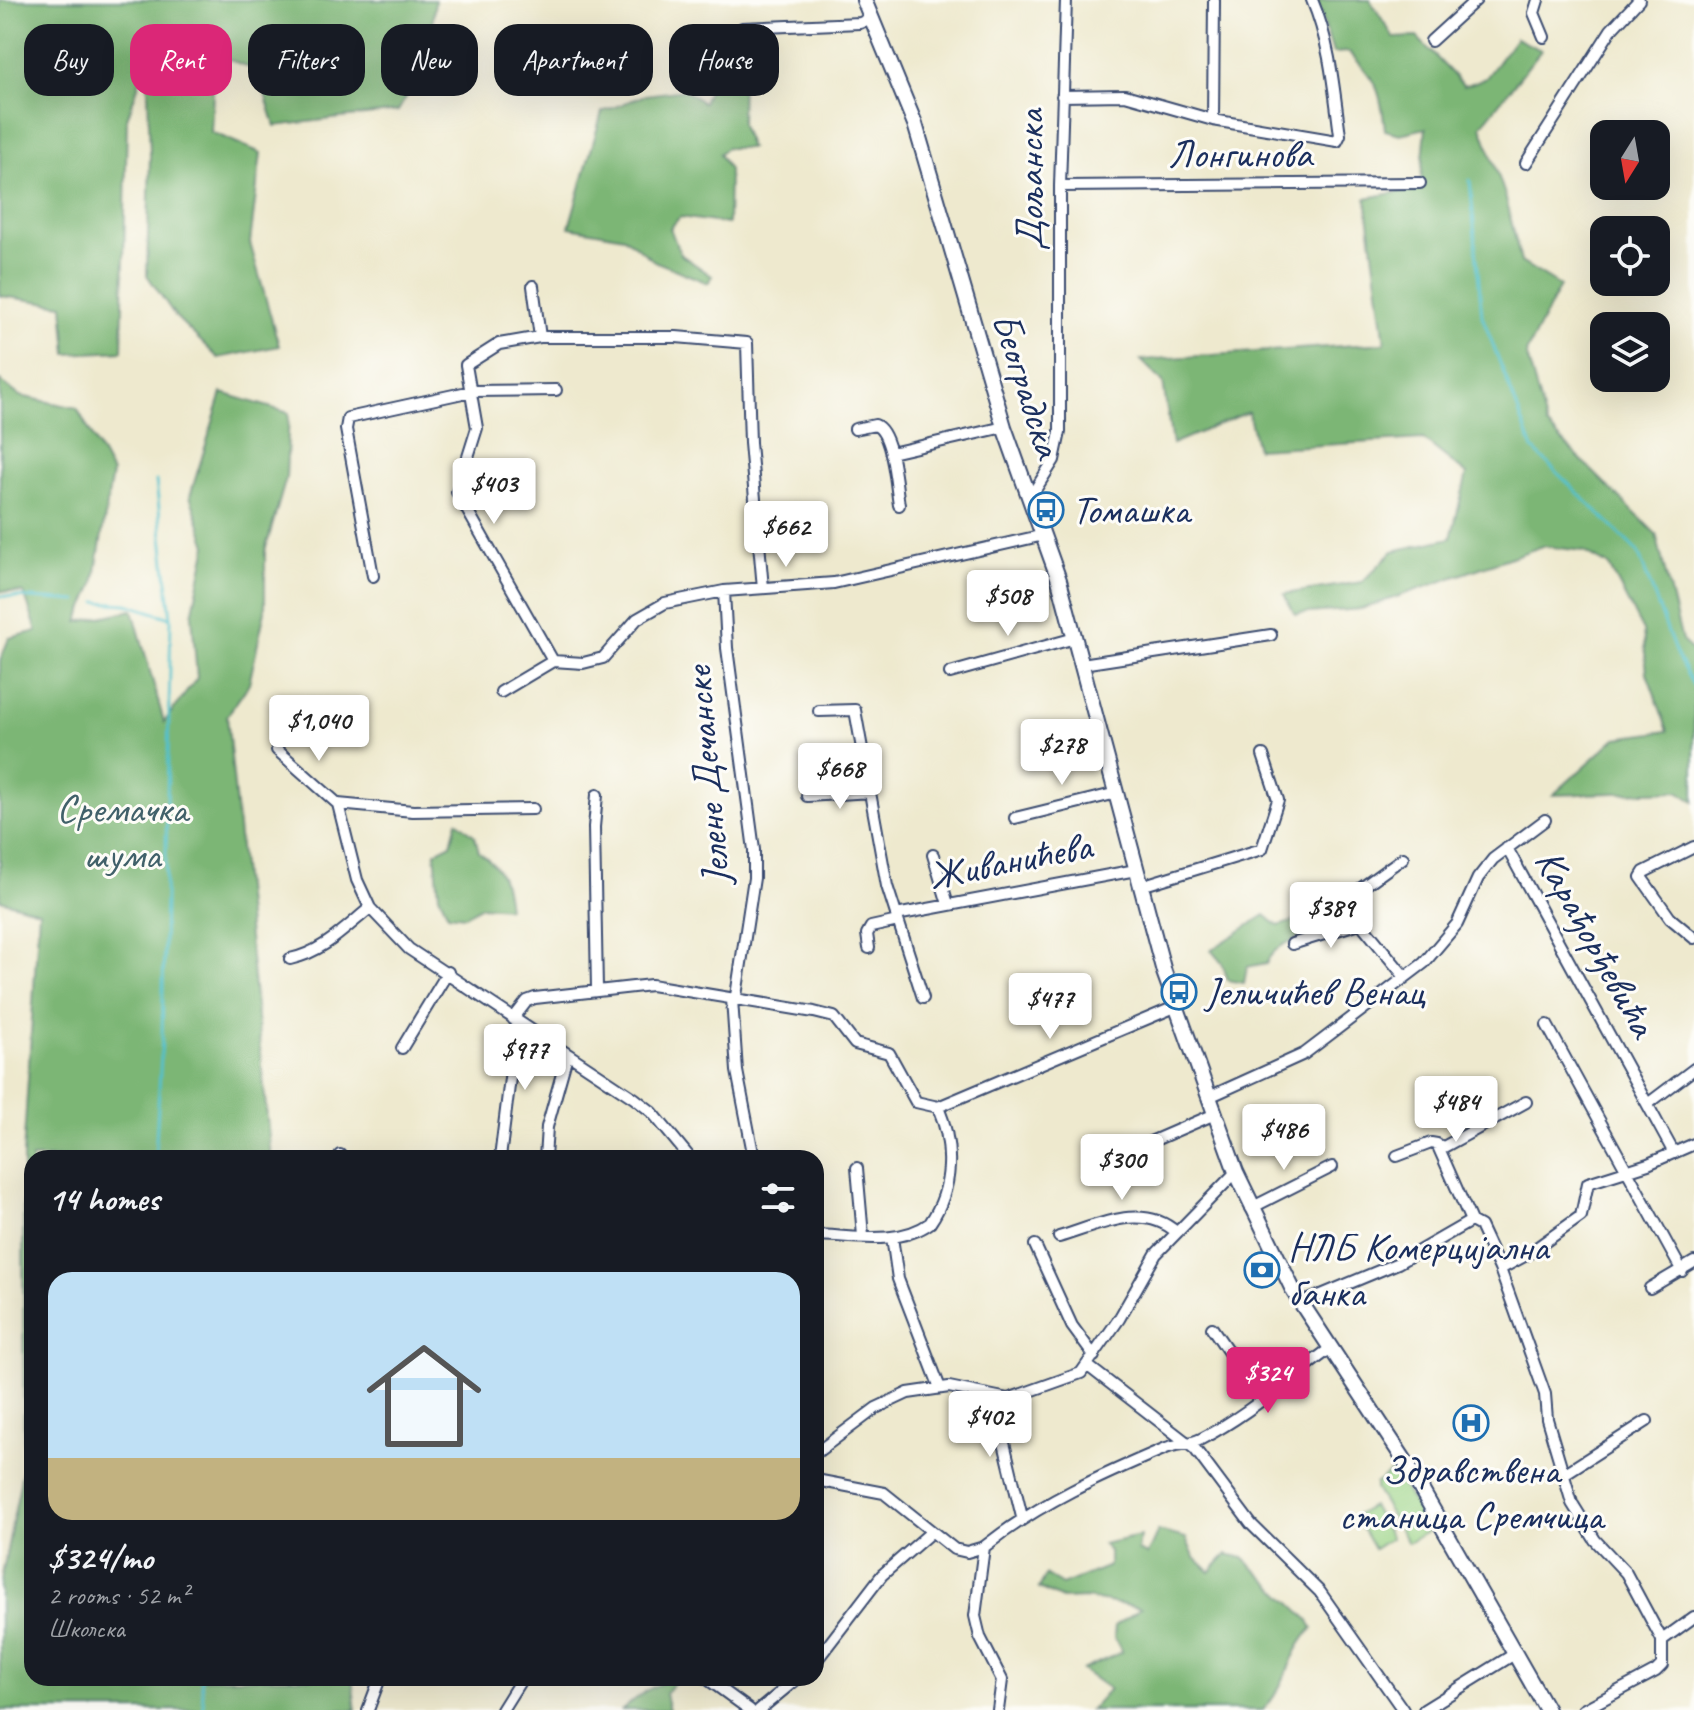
<!DOCTYPE html>
<meta charset="utf-8">
<style>
body{margin:0;font-family:Caveat,sans-serif;background:#20242c;color:#f1f3f6;height:100vh;display:flex;flex-direction:column;font-size:30px;white-space:nowrap}
*{box-sizing:border-box;margin:0}
p{font-size:26px;color:#9ea1a6}
.icon{flex:none;width:44px;height:44px;fill:none;stroke:currentColor;stroke-width:2;stroke-linecap:round;stroke-linejoin:round}
.map{position:relative;flex:1;overflow:hidden}
.side{position:absolute;left:24px;top:1150px;width:800px;height:536px;display:flex;flex-direction:column;background:#171b24;border-radius:24px;box-shadow:0 8px 32px #0002}
.side>*{flex:none}
.hud{position:absolute;left:24px;top:24px;width:800px;height:72px;display:flex;gap:16px}
.needle{width:52px;rotate:191deg}
.tools{position:absolute;left:1590px;top:120px;display:grid;gap:16px}
.tools a{display:grid;place-items:center;width:80px;height:80px;border-radius:16px;background:#171b24;box-shadow:0 8px 32px #0002;font-size:40px}
.price{position:absolute;translate:-50% -68px;padding:0 18px;border-radius:8px;background:#fff;color:#222;font-size:26px;line-height:52px;filter:drop-shadow(0 2px 4px #0008)}
.price::after{content:'';position:absolute;left:50%;top:48px;width:24px;height:18px;margin-left:-12px;background:inherit;clip-path:polygon(0 0,100% 0,50% 100%)}
.price.current{background:#db2777;color:#fff}
ul{padding:0;list-style:none}
li{display:grid;align-content:center;gap:16px;height:424px;padding:0 24px}
li span{display:grid;place-items:center;height:248px;border-radius:24px;color:#555}
li>.icon{margin-inline-start:auto}
span .icon{width:144px;height:144px;fill:#fffc;stroke-width:1}
li b{font-size:34px}
h2{display:flex;justify-content:space-between;align-items:center;height:96px;padding:0 24px;font-size:34px}
.pill{padding:0 28px;border-radius:24px;background:#171b24;box-shadow:0 8px 32px #0002;font-size:28px;line-height:72px}
.pill.current{background:#db2777;color:#fff}
.map>svg:first-child{display:block}
.green{fill:#9bd487;stroke:#5b8272;stroke-width:2}
.forest{fill:#7cb674;stroke:#4c7269;stroke-width:2}
.lines{fill:none;stroke-linecap:round;stroke-linejoin:round}
.stream{stroke:#53c0ca;stroke-width:3}
.minor-casing{stroke:#3b4b6f;stroke-width:14}
.secondary-casing{stroke:#3b4b6f;stroke-width:18}
.minor{stroke:#fff;stroke-width:10}
.secondary{stroke:#fff;stroke-width:14}
.labels{text-anchor:middle;dominant-baseline:central;stroke-width:6;stroke-linejoin:round;paint-order:stroke}
.street-label{font-size:40px;fill:#1b2f5e;stroke:#fdfcf7}
.poi-label{font-size:40px;fill:#1b2f5e;stroke:#fdfcf7;text-anchor:start}
.park-label{font-size:40px;fill:#41616a;stroke:#fdfcf7}
</style>
<div class="map">
<svg width="1694" height="1710" viewBox="0 0 1694 1710">
<rect width="100%" height="100%" fill="#fdfcf7"/>
<filter id="ink" filterUnits="userSpaceOnUse"><feTurbulence type="fractalNoise" baseFrequency=".0125" numOctaves="2"/><feDisplacementMap in="SourceGraphic" scale="16" xChannelSelector="R" yChannelSelector="G"/><feConvolveMatrix kernelMatrix="1 2 1 2 8 2 1 2 1" color-interpolation-filters="sRGB"/></filter>
<filter id="wash" filterUnits="userSpaceOnUse"><feTurbulence type="fractalNoise" baseFrequency=".006" numOctaves="4" result="noise"/><feDisplacementMap in="SourceGraphic" scale="32" xChannelSelector="R" yChannelSelector="G"/><feGaussianBlur stdDeviation="1.8" result="paint"/><feColorMatrix in="noise" values="0 0 0 0 0 0 0 0 0 0 0 0 0 0 0 0 0 1.4 0 .05"/><feComposite in="paint" operator="in"/></filter>
<g filter="url(#wash)">
<rect width="100%" height="100%" fill="#eee9ce"/>
<path class="green" d="M1393,1471L1430,1530L1408,1543L1375,1489V1484Z
M1372,1506L1391,1538L1374,1549L1355,1516Z"/>
<path class="forest" d="M0,0H435L428,60L398,111L275,126L258,71L215,54L211,132L261,153L250,243L279,346L218,358L176,317L147,275L150,155L147,60L127,119L122,351L67,354L63,305L0,296Z
M1317,0H1370L1394,38L1417,37L1464,86L1486,78L1516,38L1541,50L1481,126L1505,195L1521,262L1560,286L1526,353L1547,426L1656,534L1682,641L1694,652V801L1678,791L1553,795L1616,738L1668,731L1647,673L1643,631L1609,566L1583,551L1543,546L1362,609L1295,614L1284,594L1362,582L1393,551L1451,538L1467,474L1423,439L1257,449L1248,412L1172,444L1163,382L1141,360L1385,343L1366,198L1420,188L1426,128L1400,134L1385,130C1381,90 1377,81 1349,52L1333,53Z
M679,35L716,39L726,66L742,73L741,125L750,148H726L719,154L729,170L728,224L680,217L670,228L680,254L712,276L708,283L654,261L624,237L569,227L602,112L645,95L685,90L703,103L715,74L705,54L679,45Z
M0,381L20,396L77,408L112,473L94,584L78,622L133,610L164,722L197,678L192,615L207,545L190,496L222,393L289,413L286,478L265,551V611L249,684L227,716L271,1158H32V1678H352L356,1710H0V1586L24,1463L23,1155L39,911L0,900V661L9,638L37,631L24,593L0,591Z
M457,821L475,836L479,852C502,868 505,881 508,908L482,906L465,916L448,914L439,895L435,852L451,844Z
M1325,912L1319,932C1297,939 1277,942 1266,963L1247,967L1244,983L1228,980L1222,963L1211,950L1265,915L1278,926Z
M1158,1531L1186,1538L1194,1557L1210,1572L1227,1554L1243,1558L1308,1619L1313,1628C1289,1652 1287,1686 1263,1710H1090L1109,1689L1082,1670L1122,1652L1114,1637L1115,1626L1141,1608L1086,1598L1062,1599L1039,1588L1046,1575L1062,1585L1109,1566V1551L1102,1544L1140,1536L1138,1551L1147,1555Z
M672,1678H677L665,1694L669,1710H622L645,1691Z"/>
<g class="lines">
<path class="stream" d="M1470,180L1482,316L1533,449L1638,552L1676,654L1694,687
M0,596L77,601
M97,602L127,604L171,618
M155,1158L162,1038L171,618L156,481
M201,1678L204,1710"/>
</g>
</g>
<g filter="url(#ink)">
<g class="lines">
<defs>
<path id="minor" d="M1538,0L1534,13L1544,37
M742,28L860,23L871,18
M1431,41L1476,0
M1062,96L1125,95L1213,120L1337,141L1340,135C1334,90 1330,42 1312,0
M1213,120L1214,0
M1526,163L1611,30L1639,0
M1060,186L1420,183
M533,286L540,337
M855,429L875,425C893,432 896,487 899,505
M891,453L1004,427
M1030,498L1054,460L1060,432V186L1066,0
M373,576L346,429L348,418L472,391L556,390
M724,591L727,648L754,850V878L736,996L732,999L737,1071L754,1158
M553,661L457,492L477,428L466,365L499,344L540,337H676L747,343L750,443L763,588
M1082,664L1271,635
M950,673L1075,638
M501,692L553,661L583,663L603,658L637,619L665,603L724,591L834,583L1044,535
M819,711L855,710L887,886L923,998
M277,750L338,804L357,880L370,908L409,949L634,1098L652,1112L690,1158
M807,796L871,792
M338,804L413,811L533,809
M1015,818L1117,793
M1694,847L1644,872L1641,877L1670,918L1694,938
M1507,848L1674,1153
M933,855L948,904
M1403,858L1346,899V905L1405,977
M1141,886L1262,849L1278,800L1263,755
M896,915L1136,870
M1292,944L1360,923
M869,948L867,934L871,927L898,921
M290,959C323,952 344,929 370,908
M597,989L594,827L597,795
M513,1019L527,1001L535,998L651,985L814,1012L834,1017L855,1044L889,1053L916,1102L938,1107L1175,1007
M1547,1025L1682,1271
M402,1048L448,972
M1209,1097L1304,1054L1424,963L1457,924L1478,878L1493,859L1545,820
M1649,1103L1694,1069
M1440,1149L1526,1102
M1397,1156L1431,1143L1437,1144L1471,1221
M340,1158V1155
M500,1158L517,1022
M545,1158L547,1127L567,1056
M1111,1159L1215,1114
M857,1168L863,1236
M1251,1208L1332,1167
M1471,1221L1480,1226L1500,1269L1545,1394L1547,1419L1572,1503L1595,1540L1626,1573L1662,1640
M816,1235C852,1236 899,1246 930,1223C954,1188 954,1145 938,1107
M892,1237L898,1279L940,1388
M1059,1237C1096,1226 1143,1202 1176,1232
M1035,1245L1072,1326L1094,1356
M1500,1269L1528,1254L1581,1216L1588,1183L1648,1164L1694,1144
M1650,1288L1694,1262
M1302,1303L1398,1263L1471,1221
M1212,1328L1261,1399
M1088,1366L1195,1449L1251,1524L1320,1592L1403,1710
M997,1399L996,1410L1022,1517
M816,1453L876,1408L908,1393L949,1387L1008,1399L1081,1373L1119,1319L1156,1254L1236,1172
M1564,1474L1647,1421
M816,1480L884,1493L954,1549L967,1552L984,1547
M816,1661L882,1575L930,1533
M706,1678L750,1710
M368,1710L380,1678
M502,1710L522,1678
M759,1710L798,1678
M998,1710L1002,1680L980,1637L975,1616L984,1547C1039,1503 1102,1475 1166,1448C1178,1443 1190,1445 1201,1439C1248,1415 1289,1378 1331,1348
M1424,1710L1516,1653
M1583,1710L1656,1671L1662,1665V1640L1694,1617"/>
<path id="secondary" d="M864,0L915,124L1004,427L1059,580L1164,972L1236,1172L1294,1292L1405,1461L1547,1710"/>
</defs>
<use href="#minor" class="minor-casing"/>
<use href="#secondary" class="secondary-casing"/>
<use href="#minor" class="minor"/>
<use href="#secondary" class="secondary"/>
</g>
</g>
<defs>
<symbol id="bus-ring" viewBox="-11 -11 22 22"><circle r="9.5" fill="#fdfcf7" stroke="#1f6fb2" stroke-width="1.5"/><path d="M-5-6H5V4H4V6H2V4H-2V6H-4V4H-5ZM-3.5-4V0h7V-4ZM-3.5 1.2v1.5H-2V1.2ZM2 1.2v1.5H3.5V1.2Z" fill="#1f6fb2"/></symbol>
<symbol id="bank-ring" viewBox="-11 -11 22 22"><circle r="9.5" fill="#fdfcf7" stroke="#1f6fb2" stroke-width="1.5"/><path d="M-6-4H6V4H-6ZM0-2.3a2.3 2.3 0 1 0 0 4.6a2.3 2.3 0 1 0 0-4.6Z" fill="#1f6fb2"/></symbol>
<symbol id="hospital-ring" viewBox="-11 -11 22 22"><circle r="9.5" fill="#fdfcf7" stroke="#1f6fb2" stroke-width="1.5"/><path d="M-5-5h3v3.5h4V-5h3V5h-3V1.5h-4V5h-3Z" fill="#1f6fb2"/></symbol>
</defs>
<g fill-rule="evenodd">
<use href="#bus-ring" x="1026" y="490" width="40" height="40"/>
<use href="#bus-ring" x="1159" y="972" width="40" height="40"/>
<use href="#bank-ring" x="1242" y="1250" width="40" height="40"/>
<use href="#hospital-ring" x="1451" y="1403" width="40" height="40"/>
</g>
<g class="labels">
<g class="street-label">
<text x="1240" y="154">Лонгинова</text>
<text transform="translate(1030 180) rotate(-90)">Дољанска</text>
<text transform="translate(1027 385) rotate(72)">Београдска</text>
<text transform="translate(707 776) rotate(-95)">Јелене Дечанске</text>
<text transform="translate(1010 861) rotate(-11)">Живанићева</text>
<text transform="translate(1596 943) rotate(61)">Карађорђевића</text>
</g>
<g class="poi-label">
<text x="1072" y="510">Томашка</text>
<text x="1205" y="992">Јеличићев Венац</text>
<text x="1288" y="1247">НЛБ Комерцијална<tspan x="1288" dy="46">банка</tspan></text>
<text x="1471" y="1470" text-anchor="middle">Здравствена<tspan x="1471" dy="46">станица Сремчица</tspan></text>
</g>
<g class="park-label">
<text x="122" y="809">Сремачка<tspan x="122" dy="46">шума</tspan></text>
</g>
</g>
</svg>
<div class="tools">
<a><svg class="needle" viewBox="-14 -14 28 28"><path d="M0-13l5 13h-10z" fill="#e53935"/><path d="M0 13l5-13h-10z" fill="#9ea1a6"/></svg></a>
<a><svg class="icon" aria-label="locate" viewBox="0 0 24 24"><circle cx="12" cy="12" r="6"/><path d="M12 2v4M12 18v4M2 12h4M18 12h4"/></svg></a>
<a><svg class="icon" aria-label="layers" viewBox="0 0 24 24"><path d="M12 4l9 5-9 5-9-5zM3 14l9 5 9-5"/></svg></a>
</div>
<b class="price" style="left:494px;top:526px">$403</b>
<b class="price" style="left:786px;top:569px">$662</b>
<b class="price" style="left:1008px;top:638px">$508</b>
<b class="price" style="left:319px;top:763px">$1,040</b>
<b class="price" style="left:1062px;top:787px">$278</b>
<b class="price" style="left:840px;top:811px">$668</b>
<b class="price" style="left:1331px;top:950px">$389</b>
<b class="price" style="left:1050px;top:1041px">$477</b>
<b class="price" style="left:525px;top:1092px">$977</b>
<b class="price" style="left:1456px;top:1144px">$484</b>
<b class="price" style="left:1284px;top:1172px">$486</b>
<b class="price" style="left:1122px;top:1202px">$300</b>
<b class="price current" style="left:1268px;top:1415px">$324</b>
<b class="price" style="left:990px;top:1459px">$402</b>
<div class="hud">
<a class="pill">Buy</a>
<a class="pill current">Rent</a>
<a class="pill">Filters</a>
<a class="pill">New</a>
<a class="pill">Apartment</a>
<a class="pill">House</a>
</div>
<section class="side">
<h2>14 homes<svg class="icon" aria-label="filters" viewBox="0 0 24 24"><path d="M4 7h16M4 17h16"/><circle cx="9" cy="7" r="2"/><circle cx="15" cy="17" r="2"/></svg></h2>
<ul>
<li><span style="background:linear-gradient(#bfe0f5 75%,#c2b280 0)"><svg class="icon" aria-label="home" viewBox="0 0 24 24"><path d="M3 11l9-7 9 7M6 9v11h12V9"/></svg></span><div><b>$324/mo</b><p>2 rooms · 52 m²</p><p>Школска</p></div></li>
</ul>
</section>
</div>
